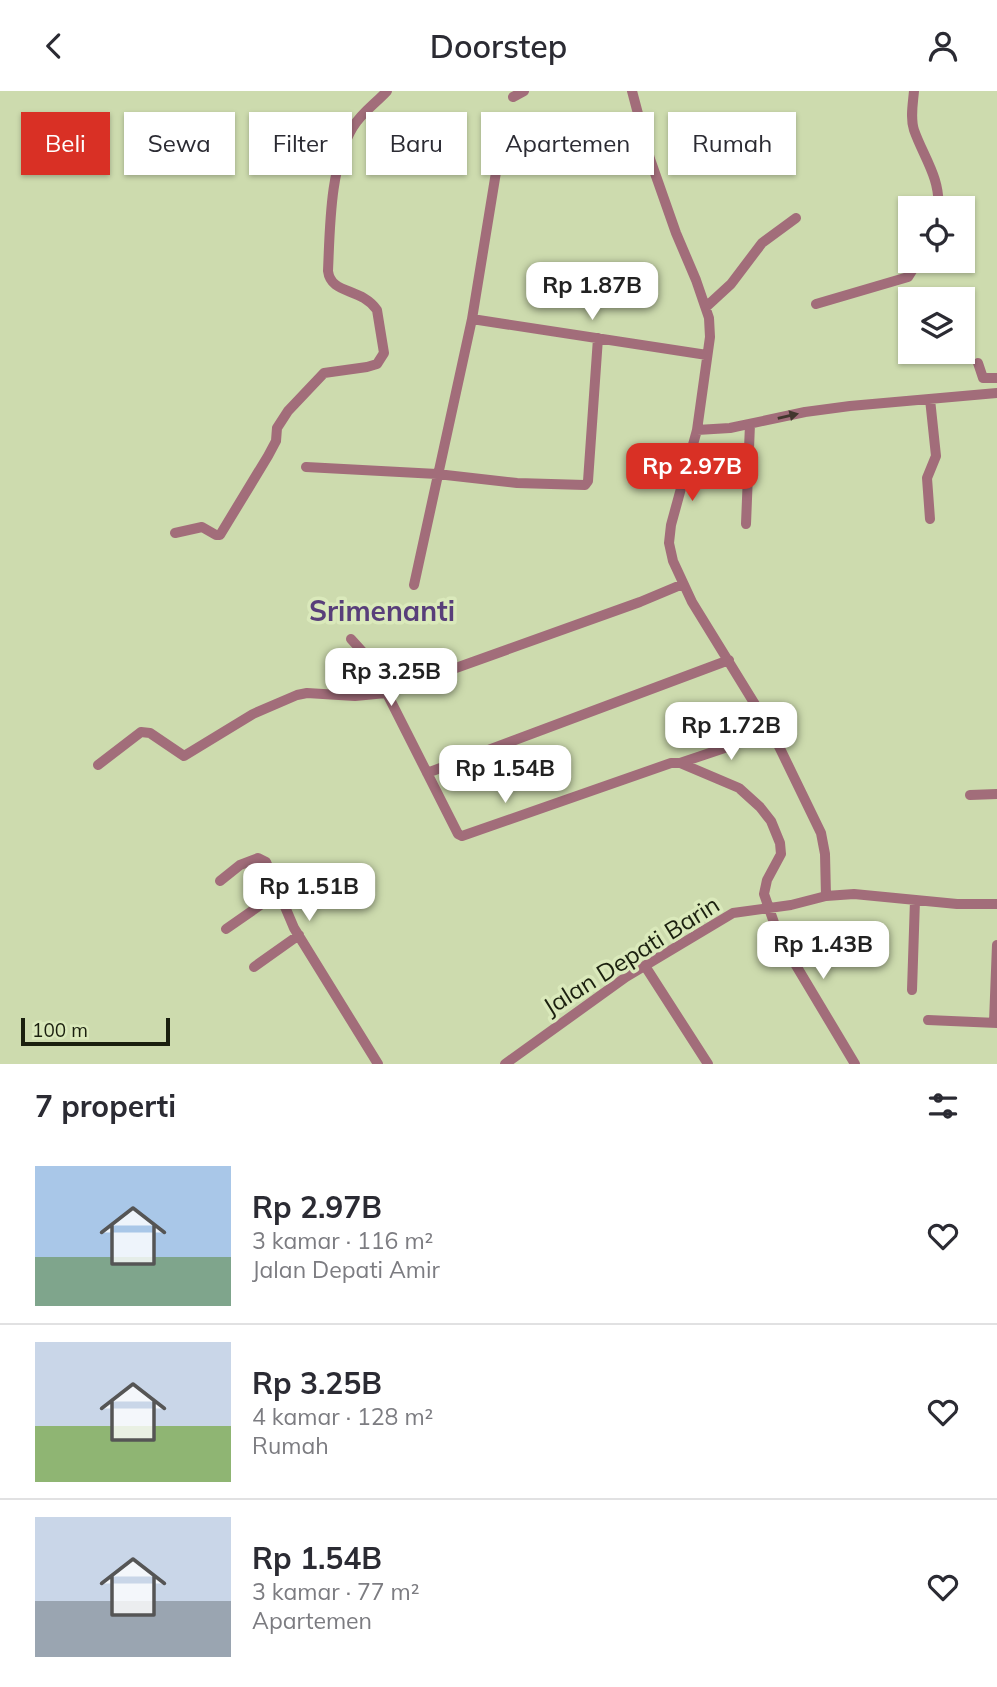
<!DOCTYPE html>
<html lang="id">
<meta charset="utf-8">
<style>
body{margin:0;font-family:Mulish,sans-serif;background:#f7f7f7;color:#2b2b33;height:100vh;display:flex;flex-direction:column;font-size:26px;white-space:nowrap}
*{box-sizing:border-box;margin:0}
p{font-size:23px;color:#7c7c81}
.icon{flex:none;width:38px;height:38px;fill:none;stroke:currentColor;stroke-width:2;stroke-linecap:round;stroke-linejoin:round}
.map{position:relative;height:973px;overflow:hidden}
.panel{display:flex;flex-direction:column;background:#fff;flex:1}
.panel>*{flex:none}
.guide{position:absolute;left:21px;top:21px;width:956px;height:63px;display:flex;gap:14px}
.controls{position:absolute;left:898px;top:105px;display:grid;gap:14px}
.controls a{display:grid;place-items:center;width:77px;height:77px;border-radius:0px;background:#fff;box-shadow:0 2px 5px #0004;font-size:35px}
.scale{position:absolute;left:21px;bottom:18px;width:149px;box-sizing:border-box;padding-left:7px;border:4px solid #1a1f0e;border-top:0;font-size:19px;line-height:24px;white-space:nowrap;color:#1a1f0e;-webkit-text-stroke:5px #dae9bb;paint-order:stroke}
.price{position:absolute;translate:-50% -60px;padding:0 16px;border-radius:14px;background:#fff;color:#222;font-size:23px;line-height:46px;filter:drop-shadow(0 2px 4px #0008)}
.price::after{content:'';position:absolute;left:50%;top:42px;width:21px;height:16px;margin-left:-10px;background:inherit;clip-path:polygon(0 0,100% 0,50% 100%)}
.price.current{background:#d93025;color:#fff}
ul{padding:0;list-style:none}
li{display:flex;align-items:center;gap:21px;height:175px;padding:0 35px}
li+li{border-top:2px solid #e1e1e2}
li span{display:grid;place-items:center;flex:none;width:196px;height:140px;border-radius:0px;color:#555}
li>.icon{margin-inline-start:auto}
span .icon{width:84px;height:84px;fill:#fffc;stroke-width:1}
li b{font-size:30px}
h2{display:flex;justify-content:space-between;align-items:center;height:84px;padding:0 35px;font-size:30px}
.pill{padding:0 24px;border-radius:0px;background:#fff;box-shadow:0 2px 5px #0004;font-size:24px;line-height:63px}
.pill.current{background:#d93025;color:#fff}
header{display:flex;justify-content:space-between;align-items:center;height:91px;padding:0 35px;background:#fff;font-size:32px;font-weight:600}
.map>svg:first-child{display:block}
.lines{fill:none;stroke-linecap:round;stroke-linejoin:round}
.minor{stroke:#a26d7a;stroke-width:10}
.oneway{fill:#43362e}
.labels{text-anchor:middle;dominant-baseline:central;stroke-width:7;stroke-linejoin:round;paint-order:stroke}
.street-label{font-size:24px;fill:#1a1f0e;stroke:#dae9bb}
.quarter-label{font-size:28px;font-weight:bold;fill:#583e7a;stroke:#dae9bb}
</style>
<header><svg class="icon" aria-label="back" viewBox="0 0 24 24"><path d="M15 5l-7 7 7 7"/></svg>Doorstep<svg class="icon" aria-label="person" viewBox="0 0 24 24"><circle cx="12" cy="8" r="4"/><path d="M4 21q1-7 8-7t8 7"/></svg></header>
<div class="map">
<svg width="997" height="973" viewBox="0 0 997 973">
<rect width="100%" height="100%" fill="#cddbae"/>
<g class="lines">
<path class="minor" d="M632,0L650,68L676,142L696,189L709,227L710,246L697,339L671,434L669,452L673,470L692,511L772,641L821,742L825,763L826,805
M914,0C913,12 910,27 914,39C923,65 941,88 938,117
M513,6L524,0
M816,213L908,186L918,170
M706,216L731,193L762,152L796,127
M472,228L707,264
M978,272L983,287H997
M697,339L730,337L805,321L850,315L997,302
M306,376L437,383L517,392L585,394L588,390L598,247
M930,428L927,387L936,365L930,308
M746,433L750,333
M175,442L202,436L216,444H220L268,365L276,350L277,337L288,320L324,282L367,276L377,273L384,262L377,219C361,196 331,204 328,180C330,135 330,74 353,36C361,22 376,12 387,0
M414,494L472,228L498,69
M351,548L370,569L458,743L462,745L671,672H680L772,641
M680,672L739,697L760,716L771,730L780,752L781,763L767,789L764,803L779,846L855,973
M98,674L141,641L150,642L184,665L253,623L297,604L307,602L355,605L386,602L640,511L683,493
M427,682L729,569
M970,704L997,703
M220,790L240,774L258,767L266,771L294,837L378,973
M226,838L279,801
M645,875L708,973
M254,876L299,844
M912,899L915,809
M928,929L997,932
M994,931L997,854
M505,973L626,886L733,822L791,814L826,805L854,803L957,813H997"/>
</g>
<defs><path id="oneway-solid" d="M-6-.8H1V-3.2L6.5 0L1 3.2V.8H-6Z" transform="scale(1.75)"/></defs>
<use class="oneway" href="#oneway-solid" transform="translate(788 325) rotate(-13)"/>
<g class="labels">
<g class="street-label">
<text transform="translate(631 864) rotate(-32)">Jalan Depati Barin</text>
</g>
<g class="quarter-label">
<text x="382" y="519">Srimenanti</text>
</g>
</g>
</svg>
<div class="controls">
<a><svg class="icon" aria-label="locate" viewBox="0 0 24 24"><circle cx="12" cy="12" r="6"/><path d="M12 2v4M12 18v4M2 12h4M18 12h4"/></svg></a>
<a><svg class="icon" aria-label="layers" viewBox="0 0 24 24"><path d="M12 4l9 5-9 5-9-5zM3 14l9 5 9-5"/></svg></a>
</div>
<div class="scale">100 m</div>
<b class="price" style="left:592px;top:231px">Rp 1.87B</b>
<b class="price current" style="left:692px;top:412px">Rp 2.97B</b>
<b class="price" style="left:391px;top:617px">Rp 3.25B</b>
<b class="price" style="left:731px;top:671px">Rp 1.72B</b>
<b class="price" style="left:505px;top:714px">Rp 1.54B</b>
<b class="price" style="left:309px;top:832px">Rp 1.51B</b>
<b class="price" style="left:823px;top:890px">Rp 1.43B</b>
<div class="guide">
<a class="pill current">Beli</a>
<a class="pill">Sewa</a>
<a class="pill">Filter</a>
<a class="pill">Baru</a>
<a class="pill">Apartemen</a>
<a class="pill">Rumah</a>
</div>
</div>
<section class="panel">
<h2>7 properti<svg class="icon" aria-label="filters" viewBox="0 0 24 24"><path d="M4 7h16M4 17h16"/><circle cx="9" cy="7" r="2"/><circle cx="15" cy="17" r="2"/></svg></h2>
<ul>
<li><span style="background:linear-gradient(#a9c7e8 65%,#7fa58c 0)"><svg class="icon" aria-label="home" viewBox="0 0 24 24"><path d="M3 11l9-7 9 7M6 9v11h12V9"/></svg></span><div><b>Rp 2.97B</b><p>3 kamar · 116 m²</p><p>Jalan Depati Amir</p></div><svg class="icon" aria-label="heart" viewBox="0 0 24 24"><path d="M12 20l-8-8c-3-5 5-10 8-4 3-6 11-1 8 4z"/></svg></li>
<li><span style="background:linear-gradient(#c9d6e8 60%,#8fb573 0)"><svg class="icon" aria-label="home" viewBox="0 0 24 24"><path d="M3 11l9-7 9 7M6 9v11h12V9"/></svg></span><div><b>Rp 3.25B</b><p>4 kamar · 128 m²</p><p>Rumah</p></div><svg class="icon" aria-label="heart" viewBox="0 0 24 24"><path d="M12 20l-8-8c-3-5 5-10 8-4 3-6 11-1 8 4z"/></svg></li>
<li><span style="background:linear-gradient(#c9d6e8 60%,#9aa5b1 0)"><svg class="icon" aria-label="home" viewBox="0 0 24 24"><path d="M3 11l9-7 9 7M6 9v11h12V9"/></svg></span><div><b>Rp 1.54B</b><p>3 kamar · 77 m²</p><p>Apartemen</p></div><svg class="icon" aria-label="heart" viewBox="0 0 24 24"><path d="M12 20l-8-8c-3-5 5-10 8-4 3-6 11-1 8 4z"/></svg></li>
</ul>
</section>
